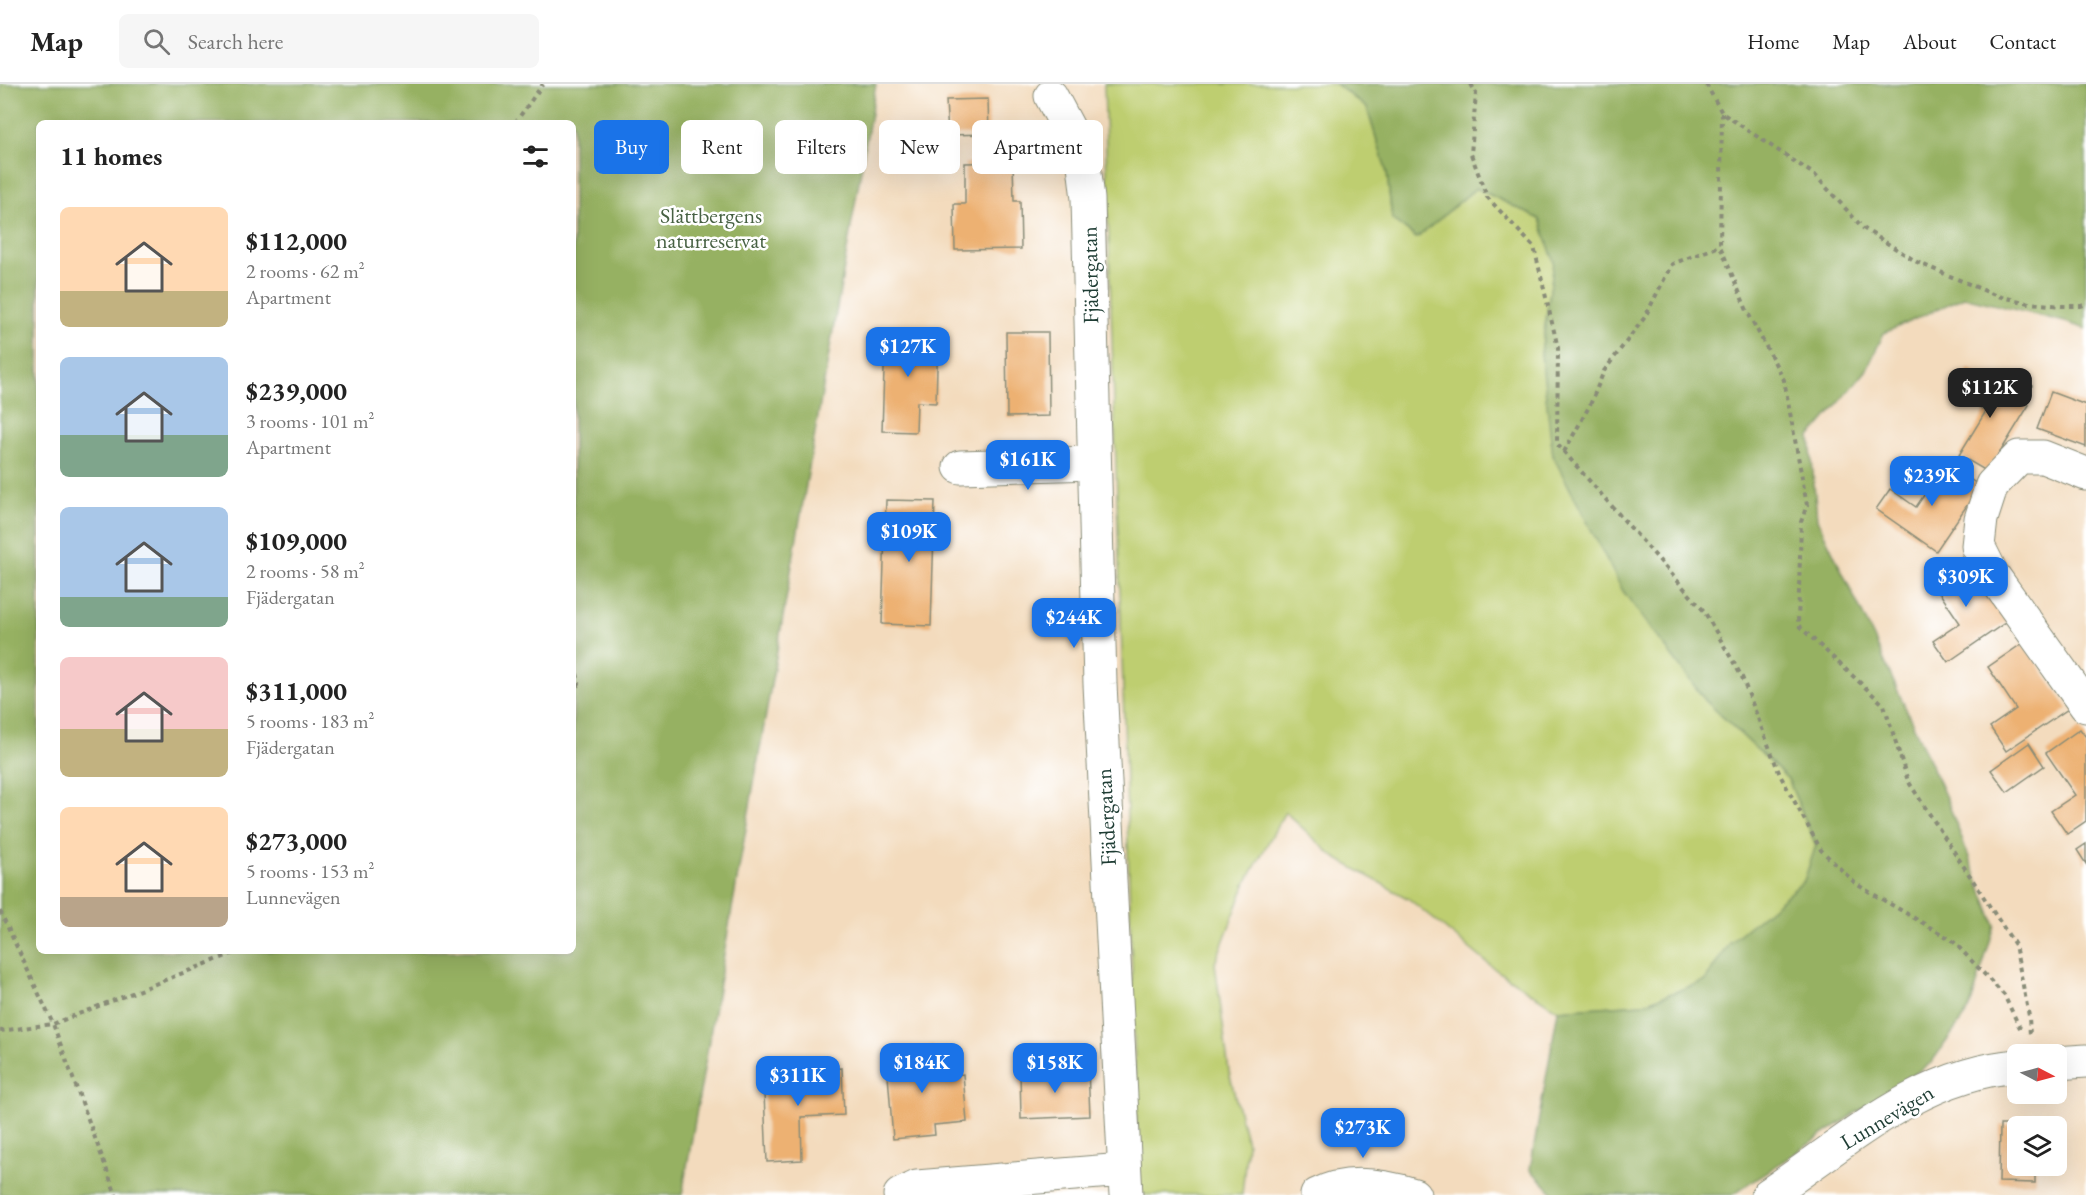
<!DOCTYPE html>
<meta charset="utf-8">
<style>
body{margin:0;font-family:"EB Garamond",serif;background:#f6f6f6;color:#222;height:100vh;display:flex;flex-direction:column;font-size:22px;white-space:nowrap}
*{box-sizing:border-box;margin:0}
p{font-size:20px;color:#767676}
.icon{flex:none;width:33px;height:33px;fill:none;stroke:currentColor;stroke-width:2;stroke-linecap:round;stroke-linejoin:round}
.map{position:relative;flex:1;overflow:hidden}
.details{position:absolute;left:36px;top:36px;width:540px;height:834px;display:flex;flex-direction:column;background:#fff;border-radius:9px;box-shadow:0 6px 24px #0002}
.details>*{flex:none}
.banner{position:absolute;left:594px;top:36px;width:570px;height:54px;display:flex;gap:12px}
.needle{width:39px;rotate:96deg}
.buttons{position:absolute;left:2007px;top:960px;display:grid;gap:12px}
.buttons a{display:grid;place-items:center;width:60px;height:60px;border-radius:9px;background:#fff;box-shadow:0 6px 24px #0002;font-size:30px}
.price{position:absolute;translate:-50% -51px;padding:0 14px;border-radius:12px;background:#1a73e8;color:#fff;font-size:20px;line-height:39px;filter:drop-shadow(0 2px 3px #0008)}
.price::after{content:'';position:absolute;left:50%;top:36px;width:18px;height:14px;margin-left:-9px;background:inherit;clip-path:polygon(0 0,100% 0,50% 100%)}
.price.on{background:#222;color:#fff}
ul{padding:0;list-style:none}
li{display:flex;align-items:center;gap:18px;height:150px;padding:0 24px}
li span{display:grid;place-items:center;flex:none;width:168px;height:120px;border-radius:9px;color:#555}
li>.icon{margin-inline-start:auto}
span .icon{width:72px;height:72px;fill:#fffc;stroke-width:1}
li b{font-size:26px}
h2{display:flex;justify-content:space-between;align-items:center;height:72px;padding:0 24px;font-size:26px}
.chip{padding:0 21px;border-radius:9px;background:#fff;box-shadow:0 6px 24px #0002;font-size:21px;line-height:54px}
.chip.on{background:#1a73e8;color:#fff}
header{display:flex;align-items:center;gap:36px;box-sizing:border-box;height:84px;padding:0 30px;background:#fff;border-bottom:2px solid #e0e0e0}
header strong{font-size:28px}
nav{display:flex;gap:33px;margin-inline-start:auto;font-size:21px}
.search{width:420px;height:54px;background:#f6f6f6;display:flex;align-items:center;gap:15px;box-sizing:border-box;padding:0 21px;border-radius:9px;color:#767676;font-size:22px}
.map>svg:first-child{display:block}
.green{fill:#bece70;stroke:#6e8652;stroke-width:1.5}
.forest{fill:#96b162;stroke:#5a774b;stroke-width:1.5;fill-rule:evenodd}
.building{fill:#edb172}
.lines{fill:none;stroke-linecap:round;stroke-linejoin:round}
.minor-casing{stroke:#898c78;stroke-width:35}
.path{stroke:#898c78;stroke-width:4;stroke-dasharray:4.5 4.5;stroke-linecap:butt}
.minor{stroke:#fff;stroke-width:33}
.labels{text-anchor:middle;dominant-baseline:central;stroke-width:5;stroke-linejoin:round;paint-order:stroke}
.park-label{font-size:22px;fill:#476143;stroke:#fff}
.street-label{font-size:22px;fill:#1f3d34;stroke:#fff}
</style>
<header>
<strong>Map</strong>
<div class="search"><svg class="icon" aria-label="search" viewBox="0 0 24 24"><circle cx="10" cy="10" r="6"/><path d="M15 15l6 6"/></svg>Search here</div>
<nav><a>Home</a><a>Map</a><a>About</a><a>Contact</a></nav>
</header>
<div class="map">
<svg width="2086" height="1111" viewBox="0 0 2086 1111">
<rect width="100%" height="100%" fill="#fff"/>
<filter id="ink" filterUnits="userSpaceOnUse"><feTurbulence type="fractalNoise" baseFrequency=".0167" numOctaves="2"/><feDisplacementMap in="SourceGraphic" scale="12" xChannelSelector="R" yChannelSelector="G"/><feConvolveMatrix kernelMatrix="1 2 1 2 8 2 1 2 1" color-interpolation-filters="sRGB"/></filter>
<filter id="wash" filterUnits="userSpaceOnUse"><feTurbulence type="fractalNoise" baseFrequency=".008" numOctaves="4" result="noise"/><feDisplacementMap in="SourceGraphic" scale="24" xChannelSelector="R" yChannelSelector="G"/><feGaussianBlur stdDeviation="1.35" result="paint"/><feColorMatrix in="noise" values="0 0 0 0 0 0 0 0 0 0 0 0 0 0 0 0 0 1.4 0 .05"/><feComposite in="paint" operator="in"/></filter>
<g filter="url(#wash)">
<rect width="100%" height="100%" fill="#f3dbbd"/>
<path class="green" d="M1104,0H1336L1367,24L1387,89L1392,135L1416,154L1476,104L1540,135L1554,178L1541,270L1705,616L1788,695L1816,762L1804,797L1730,859L1705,897L1642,920L1558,926L1496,886L1409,815L1334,773L1285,728L1246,799L1215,879L1229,988L1247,1059L1242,1111H1139Z"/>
<path class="forest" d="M0,0H876L682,1111H0ZM39,39H573V867H39Z
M1336,0H2086V245L2065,238L1964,213L1884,249L1866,287L1810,353L1817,435L1873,552L1947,716L1995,841L1969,926L1931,979L1732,1111H1555L1530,1085L1558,926L1642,920L1705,897L1729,859L1804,797L1816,761L1788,695L1705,616L1623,507L1553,372L1541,270L1554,178L1540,135L1476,104L1417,154L1392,135L1387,89L1367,24Z"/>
<g id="blocks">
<path class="building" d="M988,15L989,50L948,51L946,16Z
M1013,78L1014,117H1020L1021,165L955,166L954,120H965V79Z
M892,247L938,249L936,319L917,318L916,348L882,347L885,256H892Z
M1006,248H1048L1049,332L1007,333Z
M1969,285L2029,321L1988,388L1959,371L1986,327L1955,309Z
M2014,290L2032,302L2023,315L2006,303Z
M2051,308L2086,321V363L2037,345Z
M1946,379L1980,402L1936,467L1876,425L1890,405L1916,423Z
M886,416L935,417L931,542L882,540Z
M1964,471L2009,536L1948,578L1933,557L1960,539L1930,495Z
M2023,559L2068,625L2006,667L1990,643L2016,625L1988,583Z
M2080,645L2086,653V737L2067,750L2051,727L2075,711L2046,669Z
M2029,659L2044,682L2007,708L1991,686Z
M2086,760V780L2077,766Z
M933,962L936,993L963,990L967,1038L934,1041L935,1051L893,1055L886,966Z
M842,984L844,1031L801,1033L802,1076L767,1078L763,987Z
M1088,985L1090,1032L1021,1035L1020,987Z
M2000,1041H2018V1082H2035V1099L1999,1098Z"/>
</g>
</g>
<g filter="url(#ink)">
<use href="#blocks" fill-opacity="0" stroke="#898c78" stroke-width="1.5"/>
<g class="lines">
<defs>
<path id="minor" d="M1051,12L1083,72L1088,115L1100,600L1126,1111
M960,383L1094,379
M2086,390L2043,373H2019L1992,401L1981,435L1978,462L1992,490L2086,622
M2056,979L2086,977
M900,1111L917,1103L1123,1086
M1317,1111C1347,1095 1383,1101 1414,1111
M1768,1111C1845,1059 1921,989 2018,982"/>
</defs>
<use href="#minor" class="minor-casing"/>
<path class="path" d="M1471,0L1476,9L1471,70L1487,113L1534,163L1558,264L1557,360L1704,527L1742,593L1780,691L1821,766L1856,800L1952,856L2004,911L2022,948
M1706,0L1722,29L1815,91L1863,144L1917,178L1997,212L2029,219L2062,222H2081L2086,220
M1722,29L1720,162L1748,229L1784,296L1807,421L1801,438L1798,541L1884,621L1908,697L2015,861L2029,932L2030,952
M515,39L543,0
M1564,368L1590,321L1604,287L1645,233L1672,180L1720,162
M573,572L579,599L573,610
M0,827L53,940L116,1111
M0,947L53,940L239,867"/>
<use href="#minor" class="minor"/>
</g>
</g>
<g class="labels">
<g class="park-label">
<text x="711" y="131">Slättbergens<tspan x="711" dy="25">naturreservat</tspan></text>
</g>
<g class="street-label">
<text transform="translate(1090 191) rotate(-91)">Fjädergatan</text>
<text transform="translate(1106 733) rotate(-93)">Fjädergatan</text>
<text transform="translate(1887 1033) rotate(-31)">Lunnevägen</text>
</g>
</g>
</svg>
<div class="buttons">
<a><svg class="needle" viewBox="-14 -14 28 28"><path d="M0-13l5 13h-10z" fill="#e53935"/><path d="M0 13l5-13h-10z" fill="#767676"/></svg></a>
<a><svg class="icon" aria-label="layers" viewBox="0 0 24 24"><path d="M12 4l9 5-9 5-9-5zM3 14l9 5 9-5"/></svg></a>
</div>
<b class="price" style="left:908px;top:294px">$127K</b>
<b class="price on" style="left:1990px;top:335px">$112K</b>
<b class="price" style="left:1028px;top:407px">$161K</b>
<b class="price" style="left:1932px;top:423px">$239K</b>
<b class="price" style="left:909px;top:479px">$109K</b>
<b class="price" style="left:1966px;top:524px">$309K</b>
<b class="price" style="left:1074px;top:565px">$244K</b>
<b class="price" style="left:922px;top:1010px">$184K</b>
<b class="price" style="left:1055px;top:1010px">$158K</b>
<b class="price" style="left:798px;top:1023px">$311K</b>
<b class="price" style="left:1363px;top:1075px">$273K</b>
<div class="banner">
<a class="chip on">Buy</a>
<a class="chip">Rent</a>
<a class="chip">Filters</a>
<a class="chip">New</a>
<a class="chip">Apartment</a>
</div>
<section class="details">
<h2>11 homes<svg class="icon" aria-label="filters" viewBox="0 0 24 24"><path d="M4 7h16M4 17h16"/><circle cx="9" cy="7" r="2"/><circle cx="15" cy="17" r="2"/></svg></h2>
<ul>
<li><span style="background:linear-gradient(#ffd9b3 70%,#c2b280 0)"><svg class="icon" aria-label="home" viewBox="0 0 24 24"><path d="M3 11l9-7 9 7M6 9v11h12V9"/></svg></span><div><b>$112,000</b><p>2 rooms · 62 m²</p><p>Apartment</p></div></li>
<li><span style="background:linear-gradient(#a9c7e8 65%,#7fa58c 0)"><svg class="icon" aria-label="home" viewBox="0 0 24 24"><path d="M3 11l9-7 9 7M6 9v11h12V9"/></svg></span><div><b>$239,000</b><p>3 rooms · 101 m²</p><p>Apartment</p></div></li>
<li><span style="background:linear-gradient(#a9c7e8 75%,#7fa58c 0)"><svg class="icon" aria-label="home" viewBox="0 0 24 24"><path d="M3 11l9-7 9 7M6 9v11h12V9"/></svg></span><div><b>$109,000</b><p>2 rooms · 58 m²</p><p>Fjädergatan</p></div></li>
<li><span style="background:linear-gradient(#f6c9c9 60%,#c2b280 0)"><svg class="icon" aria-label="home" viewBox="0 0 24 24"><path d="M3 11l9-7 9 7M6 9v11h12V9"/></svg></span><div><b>$311,000</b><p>5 rooms · 183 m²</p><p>Fjädergatan</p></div></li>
<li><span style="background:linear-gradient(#ffd9b3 75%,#b9a48a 0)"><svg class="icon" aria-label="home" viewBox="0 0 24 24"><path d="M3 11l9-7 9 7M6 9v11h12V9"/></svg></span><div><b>$273,000</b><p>5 rooms · 153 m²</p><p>Lunnevägen</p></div></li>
</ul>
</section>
</div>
